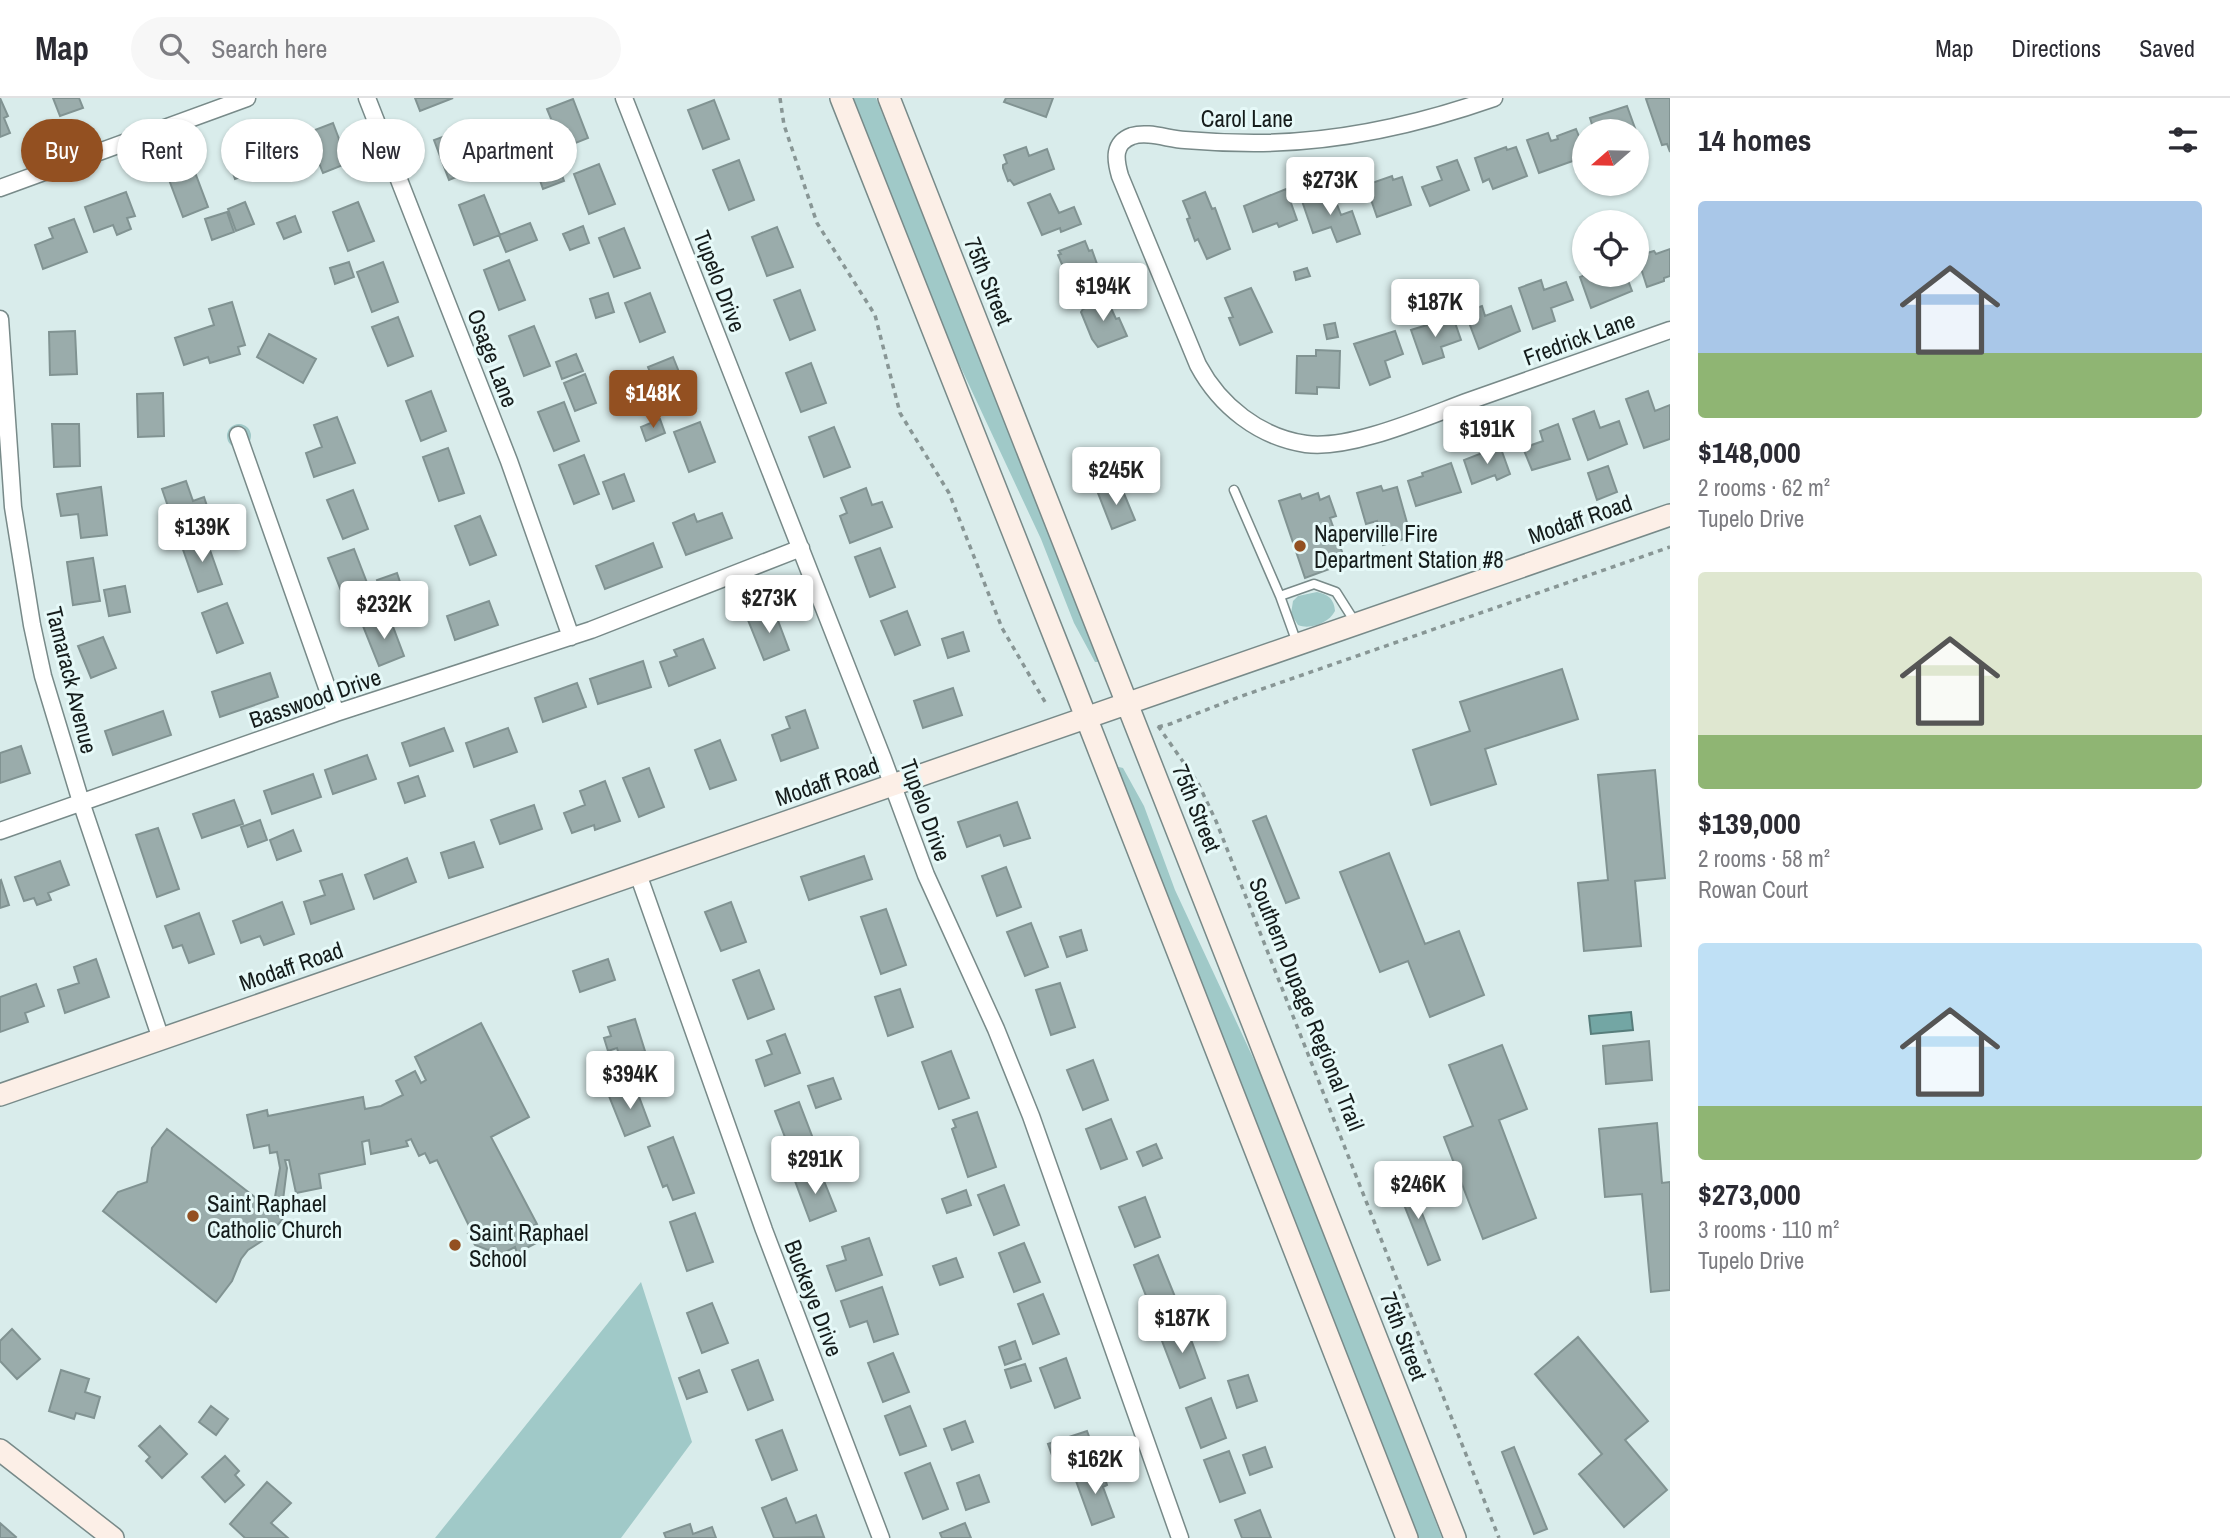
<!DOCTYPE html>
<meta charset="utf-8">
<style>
body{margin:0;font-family:"Archivo Narrow",sans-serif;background:#f7f7f7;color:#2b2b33;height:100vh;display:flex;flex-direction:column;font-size:26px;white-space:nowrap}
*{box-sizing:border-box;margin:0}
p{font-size:23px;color:#7c7c81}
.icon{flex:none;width:38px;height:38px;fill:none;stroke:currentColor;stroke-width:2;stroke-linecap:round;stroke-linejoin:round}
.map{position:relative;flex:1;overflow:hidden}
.details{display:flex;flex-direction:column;background:#fff;width:560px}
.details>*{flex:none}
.guide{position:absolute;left:21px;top:21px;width:665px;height:63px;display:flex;gap:14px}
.needle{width:46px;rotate:250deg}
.fabs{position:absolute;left:1572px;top:21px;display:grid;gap:14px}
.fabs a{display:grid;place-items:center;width:77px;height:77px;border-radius:50%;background:#fff;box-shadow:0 2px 5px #0004;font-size:35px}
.price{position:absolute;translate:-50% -60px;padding:0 16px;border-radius:7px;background:#fff;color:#222;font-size:23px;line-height:46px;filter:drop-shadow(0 2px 4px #0008)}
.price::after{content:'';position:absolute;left:50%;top:42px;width:21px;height:16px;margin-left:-10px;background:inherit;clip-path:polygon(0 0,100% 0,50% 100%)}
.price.active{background:#935021;color:#fff}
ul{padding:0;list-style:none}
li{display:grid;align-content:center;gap:14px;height:371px;padding:0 28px}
li span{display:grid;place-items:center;height:217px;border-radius:7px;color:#555}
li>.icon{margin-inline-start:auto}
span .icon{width:126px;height:126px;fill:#fffc;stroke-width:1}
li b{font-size:30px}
h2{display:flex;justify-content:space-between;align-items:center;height:84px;padding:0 28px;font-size:30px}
.chip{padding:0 24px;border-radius:32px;background:#fff;box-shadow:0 2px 5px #0004;font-size:24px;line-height:63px}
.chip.active{background:#935021;color:#fff}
header{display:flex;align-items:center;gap:42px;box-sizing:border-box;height:98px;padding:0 35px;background:#fff;border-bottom:2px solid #e1e1e2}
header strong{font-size:33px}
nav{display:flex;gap:38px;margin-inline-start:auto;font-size:24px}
.search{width:490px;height:63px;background:#f7f7f7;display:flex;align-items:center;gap:18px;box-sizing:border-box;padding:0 24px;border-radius:38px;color:#7c7c81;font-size:26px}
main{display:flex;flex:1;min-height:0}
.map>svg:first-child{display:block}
.green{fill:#a0c9c8}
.water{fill:#73a6a4;stroke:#577d7b;stroke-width:2}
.building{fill:#9aacab;stroke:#819392;stroke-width:2}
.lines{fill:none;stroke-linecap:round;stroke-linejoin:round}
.lane-casing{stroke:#788a89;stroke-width:11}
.street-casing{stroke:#788a89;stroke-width:19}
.secondary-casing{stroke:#788a89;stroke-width:24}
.path{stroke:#889695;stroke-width:3.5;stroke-dasharray:5 5;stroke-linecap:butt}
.lane{stroke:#fff;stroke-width:8}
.street{stroke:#fff;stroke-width:16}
.secondary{stroke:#fcefe7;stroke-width:21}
.poi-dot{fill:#935021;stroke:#e6f9f8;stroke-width:2.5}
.labels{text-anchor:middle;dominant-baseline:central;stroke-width:6;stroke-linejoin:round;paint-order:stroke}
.street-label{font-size:23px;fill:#151c1b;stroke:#e6f9f8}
.poi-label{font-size:23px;fill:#151c1b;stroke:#e6f9f8;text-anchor:start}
</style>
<header>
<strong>Map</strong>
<div class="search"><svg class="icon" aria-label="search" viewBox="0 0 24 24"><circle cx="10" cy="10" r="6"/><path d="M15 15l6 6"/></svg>Search here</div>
<nav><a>Map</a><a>Directions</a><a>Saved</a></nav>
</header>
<main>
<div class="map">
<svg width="1670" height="1440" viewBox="0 0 1670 1440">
<rect width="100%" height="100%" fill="#d9eceb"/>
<path class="green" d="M851,0H876L1100,561V564H1095L1074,525L1041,441L948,242Z
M227 338a12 12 0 1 1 24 0a12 12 0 1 1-24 0Z
M1317,494C1328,496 1334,501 1335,513C1329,525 1310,532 1298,527L1291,516L1293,503L1298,498Z
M1119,669L1123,670L1144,708L1175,792L1269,994L1442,1440H1418L1117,670Z
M641,1184L692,1344L621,1440H435Z"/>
<path class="water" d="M1631,914L1633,932L1591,936L1589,918Z"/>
<path class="building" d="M0,0L8,18L4,20L10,35L0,39Z
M53,0H79L83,10L60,18Z
M415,0H453L420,13Z
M1006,0H1053L1046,19L1004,4Z
M1649,0H1670V54L1667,46L1662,47L1646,1Z
M573,1L588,40L563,50L547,11Z
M714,2L729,41L703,51L688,12Z
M1627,8L1636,33H1594L1590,20Z
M333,25L348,65L323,75L307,35Z
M1576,31L1584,51V59L1539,75L1527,42L1548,35L1551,43L1558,41L1557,38Z
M459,33L474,72L449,82L434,42Z
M1636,35L1646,64L1636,67Z
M269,43L277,66L235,81L227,58Z
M1026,49L1029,58L1047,51L1054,71L1014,87L1010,82L1008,83L1003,70V67L1007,65L1004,57Z
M1506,49L1507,52L1516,49L1527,78L1493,91L1489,81L1483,84L1475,60Z
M512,54L519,73L498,81L491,62Z
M739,62L754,102L729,112L713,72Z
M1457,62L1469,92L1430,108L1422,89L1442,82L1437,69Z
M557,63L564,83L543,91L536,71Z
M599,66L615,106L589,116L574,76Z
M193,69L208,109L183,119L168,79Z
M1392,78L1393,82L1402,79L1411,107L1377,119L1366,87Z
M1286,91L1297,122L1279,129L1277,125L1253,134L1244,108Z
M1332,93L1341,117L1352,113L1360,136L1337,144L1331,129L1313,135L1302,103Z
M126,94L135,118L127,120L131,131L117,137L113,127L94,134L85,109Z
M1205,94L1212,111L1215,110L1230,151L1207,161L1198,141L1195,143L1187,121L1190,120L1183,103Z
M1050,96L1059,115L1074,109L1081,126L1061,134L1060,130L1042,137L1028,105Z
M484,97L500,137L474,147L459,107Z
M245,104L254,126L236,133L228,111Z
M358,104L374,143L348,153L333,114Z
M227,114L234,134L212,142L205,121Z
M295,118L301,134L284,141L277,125Z
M74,121L87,154L43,171L35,147L53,140L49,130Z
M530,125L537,142L506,154L499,137Z
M583,128L589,145L570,152L563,136Z
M777,129L793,169L767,178L752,139Z
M624,130L640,170L614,179L599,140Z
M1085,143L1089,153L1092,152L1097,166H1100L1107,184L1078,196L1072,184L1070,185L1058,157L1061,156L1059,153Z
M1670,151V178L1664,180V183L1647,189L1637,158L1654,153L1656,156Z
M509,162L525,202L499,212L484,172Z
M349,164L354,179L335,186L330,170Z
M383,164L398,204L372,214L357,174Z
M1307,170L1310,178L1296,182L1294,174Z
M1585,177H1626L1632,193L1591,210L1580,179Z
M1541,182L1544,192L1566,184L1573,202L1551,210L1555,223L1533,231L1519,190Z
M1251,190L1272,234L1240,247L1229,220L1233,219L1225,200Z
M800,192L815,232L790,242L774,202Z
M608,195L614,214L596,220L590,201Z
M650,195L665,234L640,244L625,205Z
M1106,199L1116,221L1119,220L1127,238L1098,249L1092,241L1081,214L1083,211L1099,204L1098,202Z
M232,204L245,247L238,249L240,256L210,265L208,259L184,267L175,240L214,227L209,211Z
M1482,208L1485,218L1511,208L1520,233L1479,251L1465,214Z
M398,219L413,258L388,268L372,229Z
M1453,219L1461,242L1441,249L1444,259L1423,266L1411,232Z
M1335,225L1338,239L1327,241L1324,227Z
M534,228L550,268L524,278L509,238Z
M75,233L77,276L50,277L49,234Z
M1395,233L1403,256L1385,263L1390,279L1370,287L1354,246Z
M269,236L316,261L303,285L257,259Z
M1316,252L1340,253L1339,290L1317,289V296L1296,295L1297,258H1316Z
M576,256L583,273L562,281L556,264Z
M673,259L689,299L663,308L648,269Z
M811,265L826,305L801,314L786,275Z
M585,276L596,305L575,313L564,285Z
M431,293L446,333L421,343L406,303Z
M1648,293L1655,313L1670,307V341L1644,350L1626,301Z
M163,295L164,338L138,339L137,296Z
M564,304L579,343L554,353L538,314Z
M1594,313L1600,330L1619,323L1627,346L1588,362L1573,321Z
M337,319L355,365L314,379L306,355L322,349L314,327Z
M660,321L665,335L646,343L641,329Z
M700,324L715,364L689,374L674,334Z
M52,326H79L80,368L54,369Z
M1558,326L1570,361L1532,372L1523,350L1543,343L1540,333Z
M834,329L850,369L824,379L809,339Z
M1500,348L1510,376L1497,382L1495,377L1472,386L1464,362Z
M448,350L464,395L439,403L423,359Z
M584,357L599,396L574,406L559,367Z
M1451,365L1461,394L1416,408L1408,383L1423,378L1422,375Z
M1608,368L1617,394L1597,402L1588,375Z
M624,376L634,403L613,411L603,384Z
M186,383L193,403L204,399L211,420L176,432L162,391Z
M1120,386L1135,422L1112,431L1098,395Z
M1381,388L1383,393L1397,389L1411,439L1383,447L1377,423L1366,426L1357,395Z
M101,389L107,437L81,440L78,416L61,418L57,396Z
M866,390L872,407L882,404L892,429L850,445L840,418L847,415L841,400Z
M353,392L368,431L343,441L327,402Z
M1318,395L1320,402L1329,398L1336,418L1330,420L1346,465L1305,480L1279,403L1300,396L1302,401Z
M722,415L732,440L686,457L673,425L694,416L697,424Z
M480,418L496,457L470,467L455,428Z
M205,438L222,486L198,494L181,446Z
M653,445L662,469L605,491L596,468Z
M880,450L895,489L870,499L855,459Z
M354,451L369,490L344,500L328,460Z
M93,460L100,503L73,507L67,464Z
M397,475L403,493L384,500L377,482Z
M125,488L130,514L109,518L104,492Z
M489,503L498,527L455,542L447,518Z
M227,505L243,545L217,555L202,515Z
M774,512L789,552L764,562L748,522Z
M907,513L920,547L895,557L881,523Z
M389,518L404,558L379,568L363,528Z
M963,534L969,553L948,560L942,541Z
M103,539L116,570L91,580L78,548Z
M703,541L715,570L669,588L660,564L677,558L674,552Z
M643,563L651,589L598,606L590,581Z
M1562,571L1578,621L1485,651L1496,686L1431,707L1413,652L1470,633L1460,604Z
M270,575L278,599L220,619L212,594Z
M577,585L586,609L543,624L535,600Z
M953,590L962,617L923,630L914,603Z
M805,612L818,650L781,663L772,637L790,630L786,619Z
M163,613L171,637L113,657L105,633Z
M444,630L453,653L410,668L402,645Z
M508,630L517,654L474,669L466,645Z
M720,642L736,682L710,691L695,652Z
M21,648L30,675L0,685V655Z
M367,657L376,681L333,696L325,672Z
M649,670L664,709L639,719L623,680Z
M1655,672L1665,780L1635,783L1641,848L1584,853L1578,785L1608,782L1598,677Z
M313,676L321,699L272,716L264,693Z
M418,678L425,698L405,705L398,685Z
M605,683L620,723L595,732L594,727L572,735L564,715L585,707L580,693Z
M234,702L243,726L202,740L193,716Z
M1017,704L1030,740L1004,748L1000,737L967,749L958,724Z
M534,707L542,731L500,746L491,722Z
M1266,718L1299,800L1286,805L1253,723Z
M260,722L267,742L248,749L241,729Z
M158,730L179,791L157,799L136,737Z
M293,732L301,753L277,762L270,742Z
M474,744L483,769L449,780L441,755Z
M1389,755L1425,846L1459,833L1484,897L1430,919L1408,863L1380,874L1340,774Z
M864,758L872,781L809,802L801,779Z
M407,760L416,784L374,801L365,777Z
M60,763L69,787L48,795L51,802L37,807L34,800L24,803L15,779Z
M1006,769L1021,809L997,818L982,778Z
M342,776L354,811L311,826L304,804L325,797L320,783Z
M1,782L9,807L0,810V783Z
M282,804L294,836L264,847L260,838L241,845L233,823Z
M731,804L746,844L721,853L705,814Z
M886,811L906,867L881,876L861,819Z
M199,815L214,856L189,865L182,847L173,850L165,828Z
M1031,825L1048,869L1025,878L1007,834Z
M1081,832L1087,852L1067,859L1060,839Z
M96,861L109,899L65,915L58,892L79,885L74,869Z
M608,861L615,882L580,894L573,873Z
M759,872L774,911L748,921L733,882Z
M1060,885L1075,929L1051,937L1036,892Z
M36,886L44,908L25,915L28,924L0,934V899Z
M900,891L913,929L888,938L875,899Z
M635,921L645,953L620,960L617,950L608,953L604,940L611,938L608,929Z
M481,925L529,1019L491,1039L537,1126L533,1128L540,1143L517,1155L515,1149L498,1158L494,1149L488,1152L475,1147L468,1136L472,1134L437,1062L430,1065L425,1055L419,1058L411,1041L406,1043L408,1048L371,1056L369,1042L362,1044L365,1066L319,1076L321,1090L296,1095L289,1062H285L287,1070L283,1102L273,1114L267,1109L275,1099L280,1070L277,1054L270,1055L269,1047L254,1050L247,1017L267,1012L268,1018L363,999L365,1011L381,1008L403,997L396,983L415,973L421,985L426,982L415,959Z
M785,936L800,975L765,988L756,962L772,956L767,943Z
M1649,943L1652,982L1606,986L1603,948Z
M1502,947L1527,1011L1499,1022L1536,1120L1483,1141L1444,1039L1473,1028L1449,967Z
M951,953L969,1000L939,1011L922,964Z
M1093,962L1108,1002L1083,1012L1067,972Z
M833,980L841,1001L816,1010L808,988Z
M635,988L650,1028L625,1038L609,998Z
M799,1004L817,1051L793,1060L775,1013Z
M977,1014L996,1069L968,1079L952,1031L956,1029L953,1022Z
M1111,1021L1127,1061L1101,1071L1086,1031Z
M1657,1025L1662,1085L1670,1084V1192L1651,1194L1642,1096L1605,1099L1599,1031Z
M167,1031L283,1121L265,1141L248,1152L241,1161L232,1183L216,1204L103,1113L118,1094L147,1084L152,1050Z
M673,1039L694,1095L673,1102L667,1087L663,1089L648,1049Z
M1156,1046L1162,1060L1143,1068L1137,1054Z
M820,1073L836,1113L810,1123L795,1083Z
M1408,1079L1440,1162L1428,1167L1395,1084Z
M1004,1087L1019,1127L994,1137L978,1097Z
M966,1092L971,1107L947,1115L942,1101Z
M1145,1099L1160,1139L1135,1149L1119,1109Z
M695,1115L713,1164L687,1173L670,1124Z
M869,1140L882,1177L836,1193L827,1168L846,1162L842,1149Z
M1024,1145L1040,1184L1014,1194L999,1155Z
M1158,1157L1180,1211L1155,1221L1134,1167Z
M956,1160L963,1179L940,1187L933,1168Z
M882,1189L898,1236L874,1244L867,1223L850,1229L841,1203Z
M1043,1196L1059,1236L1033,1246L1018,1206Z
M712,1205L728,1245L702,1255L687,1215Z
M1185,1225L1205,1280L1180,1290L1159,1235Z
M12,1231L40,1261L17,1281L0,1263V1243Z
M1578,1239L1648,1323L1625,1342L1667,1392L1624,1429L1579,1376L1602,1356L1535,1276Z
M1015,1243L1021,1261L1005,1267L999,1249Z
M893,1255L909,1294L883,1304L868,1265Z
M1066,1260L1080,1300L1055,1310L1040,1270Z
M758,1262L773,1302L748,1312L732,1272Z
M1025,1266L1031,1283L1011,1290L1005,1272Z
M61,1272L89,1281L85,1294L100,1299L94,1320L76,1315L74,1321L49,1313Z
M699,1272L707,1294L687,1301L679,1280Z
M1248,1277L1257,1303L1237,1310L1228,1283Z
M1211,1300L1226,1340L1201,1350L1186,1310Z
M211,1308L228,1321L216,1337L199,1324Z
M910,1308L926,1348L900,1357L885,1318Z
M965,1323L973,1344L952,1352L944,1331Z
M160,1328L187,1356L162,1380L146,1363L150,1359L139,1348Z
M782,1332L797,1372L772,1382L756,1342Z
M1087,1333L1097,1360L1058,1374L1048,1346Z
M1265,1349L1272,1369L1250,1377L1243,1357Z
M1514,1349L1547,1431L1534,1436L1502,1354Z
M1229,1353L1245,1395L1220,1404L1204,1362Z
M225,1358L239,1373L235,1377L244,1387L225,1404L202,1379Z
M930,1365L948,1411L923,1421L905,1375Z
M1102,1371L1107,1387L1103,1389L1114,1419L1092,1427L1075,1380Z
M979,1377L989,1404L966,1412L957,1385Z
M267,1384L291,1405L271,1425L288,1440H245L230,1426Z
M786,1400L796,1425L816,1417L824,1439L774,1440L762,1410Z
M1260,1412L1271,1440H1242L1235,1422Z
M0,1425L16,1439L15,1440H0Z
M965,1425L971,1440H942L940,1435Z
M690,1426L693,1436L712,1429L716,1440H666L664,1435Z"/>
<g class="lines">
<defs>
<path id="lane" d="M1234,392L1280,498
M1297,545L1280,498L1314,486L1336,494L1355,524"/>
<path id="street" d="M367,0L509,363L571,539
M624,0L883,661L926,777L996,931L1031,1018L1180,1440
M1494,0C1417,27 1336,45 1254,45C1231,45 1208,44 1185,42C1168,41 1148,33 1132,38C1113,45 1115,61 1120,78L1198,267C1220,308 1259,339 1306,346C1351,352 1425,319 1469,303C1536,280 1603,256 1670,232
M0,90L247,0
M0,221L13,409L32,527L43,578L81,704L161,941
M238,337L336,615
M0,733L336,615L591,532L801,450
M638,776L764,1132L881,1440"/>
<path id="secondary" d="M841,0L1068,573L1407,1440
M889,0L1455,1440
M0,997L1670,417
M0,1352L113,1440"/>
</defs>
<use href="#lane" class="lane-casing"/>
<use href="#street" class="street-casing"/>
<use href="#secondary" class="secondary-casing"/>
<path class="path" d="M780,0L784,27L817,125L875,217L900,315L949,395L1002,530L1045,604
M1158,628L1198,685L1216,723L1499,1440
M1158,629L1170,626L1239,599L1670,449"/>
<use href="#lane" class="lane"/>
<use href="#street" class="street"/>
<use href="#secondary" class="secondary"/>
</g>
<g class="poi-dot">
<circle cx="1300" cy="448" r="7"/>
<circle cx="193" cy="1118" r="7"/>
<circle cx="455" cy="1147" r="7"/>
</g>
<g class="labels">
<g class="street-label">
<text x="1247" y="20">Carol Lane</text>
<text transform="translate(720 183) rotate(69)">Tupelo Drive</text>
<text transform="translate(989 183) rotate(68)">75th Street</text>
<text transform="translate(1579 240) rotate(-20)">Fredrick Lane</text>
<text transform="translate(493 260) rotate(69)">Osage Lane</text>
<text transform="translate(1580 421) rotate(-19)">Modaff Road</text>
<text transform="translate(72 582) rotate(76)">Tamarack Avenue</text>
<text transform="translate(315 600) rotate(-19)">Basswood Drive</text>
<text transform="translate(827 683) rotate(-19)">Modaff Road</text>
<text transform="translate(1197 710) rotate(68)">75th Street</text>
<text transform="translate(926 712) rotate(70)">Tupelo Drive</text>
<text transform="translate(291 868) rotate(-19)">Modaff Road</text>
<text transform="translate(1307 906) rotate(68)">Southern Dupage Regional Trail</text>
<text transform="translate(814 1200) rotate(69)">Buckeye Drive</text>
<text transform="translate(1404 1238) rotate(69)">75th Street</text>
</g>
<g class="poi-label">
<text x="1314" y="435">Naperville Fire<tspan x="1314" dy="26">Department Station #8</tspan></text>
<text x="207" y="1105">Saint Raphael<tspan x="207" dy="26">Catholic Church</tspan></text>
<text x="469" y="1134">Saint Raphael<tspan x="469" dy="26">School</tspan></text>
</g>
</g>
</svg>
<div class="fabs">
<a><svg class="needle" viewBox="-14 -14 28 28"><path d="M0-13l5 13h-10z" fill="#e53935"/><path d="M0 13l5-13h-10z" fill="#7c7c81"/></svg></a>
<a><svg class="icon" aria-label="locate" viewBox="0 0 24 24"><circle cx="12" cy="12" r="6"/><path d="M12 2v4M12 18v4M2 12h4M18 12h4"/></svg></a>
</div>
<b class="price" style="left:1330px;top:119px">$273K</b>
<b class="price" style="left:1103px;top:225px">$194K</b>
<b class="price" style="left:1435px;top:241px">$187K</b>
<b class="price active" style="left:653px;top:332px">$148K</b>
<b class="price" style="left:1487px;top:368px">$191K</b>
<b class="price" style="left:1116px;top:409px">$245K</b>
<b class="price" style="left:202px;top:466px">$139K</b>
<b class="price" style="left:769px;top:537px">$273K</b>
<b class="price" style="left:384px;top:543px">$232K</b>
<b class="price" style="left:630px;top:1013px">$394K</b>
<b class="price" style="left:815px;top:1098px">$291K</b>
<b class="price" style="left:1418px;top:1123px">$246K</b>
<b class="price" style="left:1182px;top:1257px">$187K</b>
<b class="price" style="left:1095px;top:1398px">$162K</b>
<div class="guide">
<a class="chip active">Buy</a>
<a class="chip">Rent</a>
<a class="chip">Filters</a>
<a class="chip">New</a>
<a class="chip">Apartment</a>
</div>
</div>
<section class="details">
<h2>14 homes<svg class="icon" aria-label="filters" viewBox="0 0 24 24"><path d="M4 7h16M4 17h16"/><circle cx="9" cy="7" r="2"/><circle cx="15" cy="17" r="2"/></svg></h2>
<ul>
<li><span style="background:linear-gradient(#a9c7e8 70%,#8fb573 0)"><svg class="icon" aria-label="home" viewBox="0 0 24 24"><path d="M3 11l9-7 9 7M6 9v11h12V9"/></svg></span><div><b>$148,000</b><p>2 rooms · 62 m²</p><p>Tupelo Drive</p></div></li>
<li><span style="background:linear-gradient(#dfe7d0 75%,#8fb573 0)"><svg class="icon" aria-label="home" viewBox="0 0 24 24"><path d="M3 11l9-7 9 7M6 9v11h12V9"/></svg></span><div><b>$139,000</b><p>2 rooms · 58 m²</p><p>Rowan Court</p></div></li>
<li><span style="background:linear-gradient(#bfe0f5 75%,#8fb573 0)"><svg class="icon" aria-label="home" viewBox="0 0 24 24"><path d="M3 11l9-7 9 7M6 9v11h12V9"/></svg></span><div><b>$273,000</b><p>3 rooms · 110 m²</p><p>Tupelo Drive</p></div></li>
</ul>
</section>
</main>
